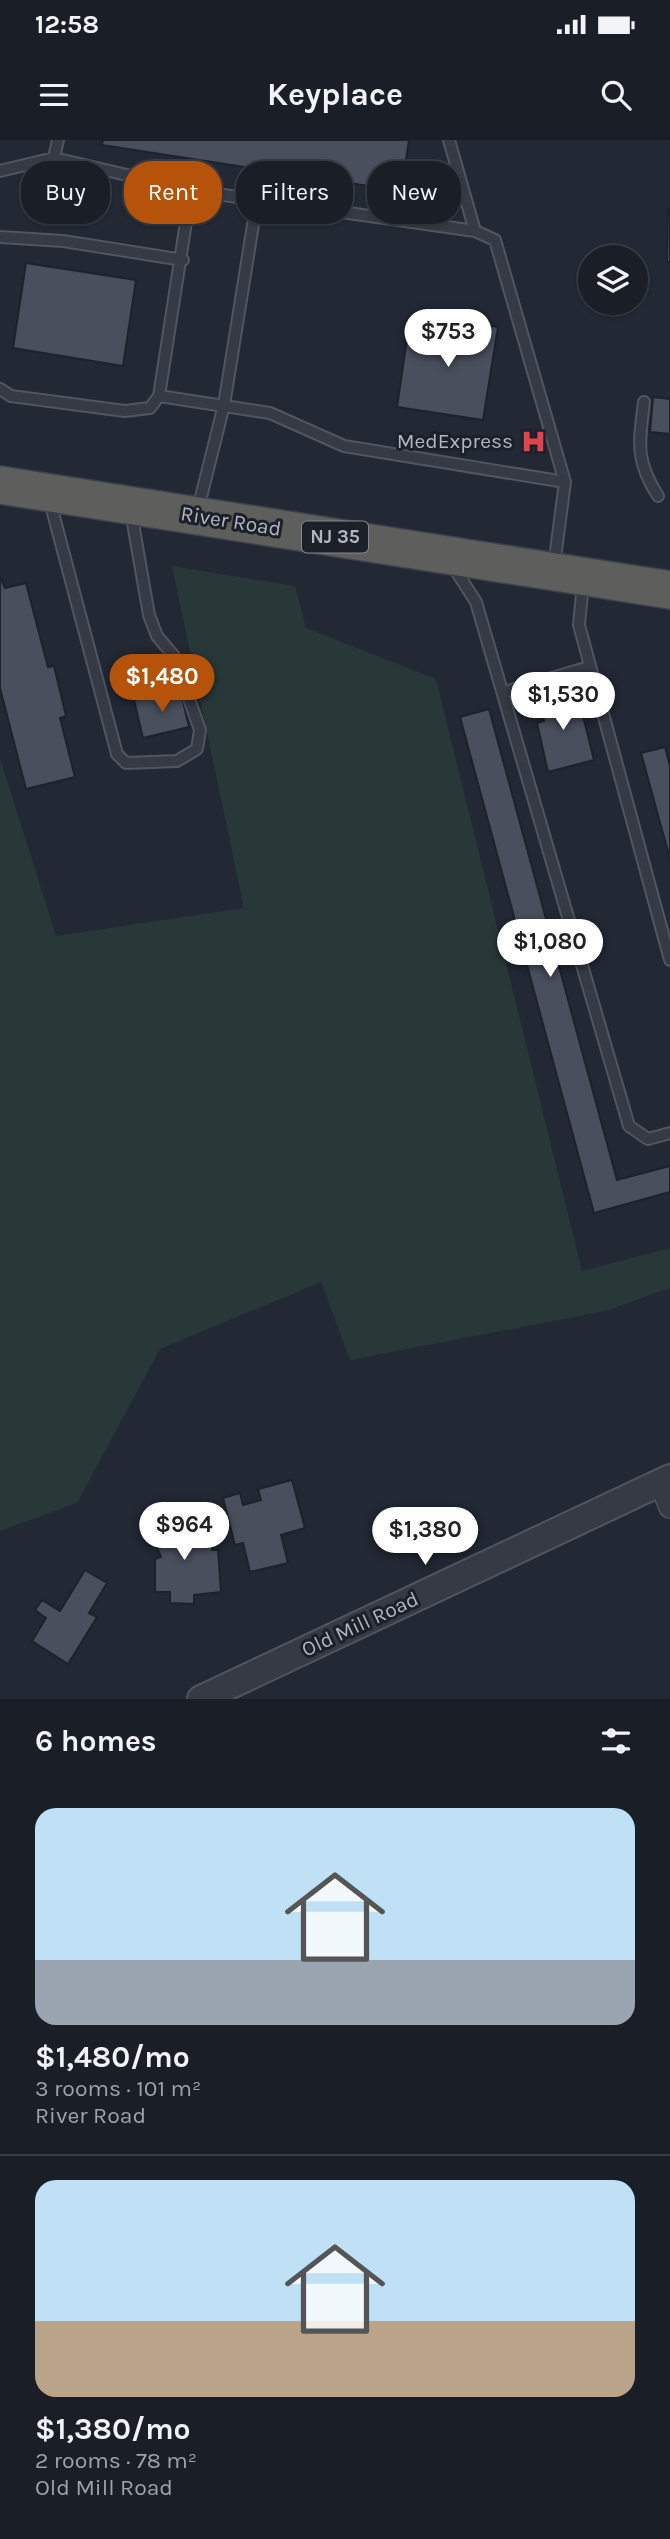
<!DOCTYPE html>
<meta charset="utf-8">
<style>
body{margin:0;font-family:Karla,sans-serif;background:#272b33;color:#f1f3f6;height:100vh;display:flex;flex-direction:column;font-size:26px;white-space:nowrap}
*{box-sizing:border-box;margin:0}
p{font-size:23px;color:#9fa2a7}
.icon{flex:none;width:38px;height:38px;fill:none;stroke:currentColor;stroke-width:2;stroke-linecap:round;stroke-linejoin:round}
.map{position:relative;height:1559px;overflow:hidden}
.sheet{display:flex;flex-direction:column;background:#1a1e27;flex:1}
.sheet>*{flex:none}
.banner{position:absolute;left:21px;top:21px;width:628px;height:63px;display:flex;gap:14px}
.buttons{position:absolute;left:578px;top:105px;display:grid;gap:14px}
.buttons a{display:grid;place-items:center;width:70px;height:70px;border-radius:50%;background:#1a1e27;box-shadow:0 2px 5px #0004,0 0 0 2px #383c44;font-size:35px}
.price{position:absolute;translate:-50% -60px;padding:0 16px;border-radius:24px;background:#fff;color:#222;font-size:23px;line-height:46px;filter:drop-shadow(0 2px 4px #0008)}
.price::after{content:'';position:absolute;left:50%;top:42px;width:21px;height:16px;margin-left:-10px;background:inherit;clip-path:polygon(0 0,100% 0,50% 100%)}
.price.on{background:#b45309;color:#fff}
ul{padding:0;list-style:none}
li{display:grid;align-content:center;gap:14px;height:371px;padding:0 35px}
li+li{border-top:2px solid #383c44}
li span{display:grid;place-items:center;height:217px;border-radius:21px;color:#555}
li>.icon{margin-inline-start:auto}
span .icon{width:126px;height:126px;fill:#fffc;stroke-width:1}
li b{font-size:30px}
h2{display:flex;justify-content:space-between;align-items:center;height:84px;padding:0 35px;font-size:30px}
.pill{padding:0 24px;border-radius:28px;background:#1a1e27;box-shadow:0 2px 5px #0004,0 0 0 2px #383c44;font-size:24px;line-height:63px}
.pill.on{background:#b45309;color:#fff}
.status{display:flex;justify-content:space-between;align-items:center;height:49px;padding:0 35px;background:#1a1e27;direction:ltr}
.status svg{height:19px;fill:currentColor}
header{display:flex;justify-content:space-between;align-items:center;height:91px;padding:0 35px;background:#1a1e27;font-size:32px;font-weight:700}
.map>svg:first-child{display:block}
.green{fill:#283839}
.building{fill:#494f5d;stroke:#1d222b;stroke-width:2}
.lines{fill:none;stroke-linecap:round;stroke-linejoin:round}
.service-casing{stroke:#50555f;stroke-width:14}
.minor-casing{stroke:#50555f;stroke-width:24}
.tertiary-casing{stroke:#50555f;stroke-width:30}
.trunk-casing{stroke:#3d424c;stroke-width:40}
.service{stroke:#353a44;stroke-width:10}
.minor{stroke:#353a44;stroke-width:21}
.tertiary{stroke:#353a44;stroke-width:26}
.trunk{stroke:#5e5e5c;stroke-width:37}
.labels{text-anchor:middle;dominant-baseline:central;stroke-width:6;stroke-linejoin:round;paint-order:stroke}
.shield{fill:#1b2029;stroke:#838893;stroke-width:2}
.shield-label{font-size:19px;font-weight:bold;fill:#b0b5c1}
.poi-label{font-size:21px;fill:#b0b5c1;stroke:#1b2029;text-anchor:end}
.street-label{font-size:21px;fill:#b0b5c1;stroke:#1b2029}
</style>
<div class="status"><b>12:58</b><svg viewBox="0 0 49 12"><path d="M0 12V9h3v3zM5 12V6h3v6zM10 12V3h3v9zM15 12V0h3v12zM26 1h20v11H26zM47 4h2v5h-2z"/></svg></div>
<header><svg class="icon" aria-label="menu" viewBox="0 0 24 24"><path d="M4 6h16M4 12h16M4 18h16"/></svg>Keyplace<svg class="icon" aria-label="search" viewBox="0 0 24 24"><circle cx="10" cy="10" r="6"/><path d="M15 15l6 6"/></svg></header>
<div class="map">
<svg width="670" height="1559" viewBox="0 0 670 1559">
<rect width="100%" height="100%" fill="#222834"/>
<path class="green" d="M172,426L295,446L306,488L436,539L582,1131L670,1108V1148L605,1171L350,1220L321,1142L160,1209L77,1363L0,1391V618L56,796L244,768Z"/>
<path class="building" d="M103,0H409L401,51L102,5Z
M668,68H670V122H667Z
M26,123L136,140L123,226L13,208Z
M439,177L498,187L483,280L397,267L409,185L437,190Z
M653,257L670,259V294L650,292Z
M0,437L5,448L26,443L48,527L54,526L66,576L60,578L75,637L26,649L0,548Z
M565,547L570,570L581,568L594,620L548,632L537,583L544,581L538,553Z
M180,549L189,587L143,598L134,560Z
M489,569L617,1040L670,1026V1052L594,1073L460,577Z
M665,607L670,626V719L641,613Z
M292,1340L305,1388L281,1395L288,1423L250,1432L243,1403L235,1405L223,1358L240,1353L243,1365L261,1360L258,1349Z
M177,1373L190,1404V1394L212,1392V1410H218L221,1452L194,1455V1464L170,1463V1452H155V1419L161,1417L148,1385Z
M85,1430L107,1443L89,1473L97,1477L68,1524L32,1501L46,1478L35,1470L42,1460L60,1471Z"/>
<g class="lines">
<defs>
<path id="service" d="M449,0L475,91
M54,18L191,50L159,256
M0,31L54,18L58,0
M191,50L257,60
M0,97L63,101L183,120
M0,249L11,256L125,271L150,268L159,256L270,273L344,306L565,342
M644,262C639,303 635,320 658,356
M49,358L117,614L126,623L177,621L197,609L200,590L174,516L157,496L149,475L131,372
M198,369L224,265L257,60L475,91L495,100L565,342L554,426
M451,423L476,462L629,986L648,999L670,993
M583,443L579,485L670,820
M505,552L589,527"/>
<path id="minor" d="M660,1342L670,1367"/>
<path id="tertiary" d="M201,1559L670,1338"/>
<path id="trunk" d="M0,345L670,450"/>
</defs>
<use href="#service" class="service-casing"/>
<use href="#minor" class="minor-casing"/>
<use href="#tertiary" class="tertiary-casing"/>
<use href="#trunk" class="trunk-casing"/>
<use href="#service" class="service"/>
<use href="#minor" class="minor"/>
<use href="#tertiary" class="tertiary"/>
<use href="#trunk" class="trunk"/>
</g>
<defs>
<symbol id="hospital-bare" viewBox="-9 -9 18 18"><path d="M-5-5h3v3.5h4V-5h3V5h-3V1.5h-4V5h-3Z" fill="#e0444e" stroke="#1b2029" stroke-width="2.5" paint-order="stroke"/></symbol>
</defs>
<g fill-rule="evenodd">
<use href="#hospital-bare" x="516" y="284" width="35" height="35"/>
</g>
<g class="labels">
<rect class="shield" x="302" y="381.5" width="66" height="31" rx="5"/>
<g class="shield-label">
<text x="335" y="397">NJ 35</text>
</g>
<g class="poi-label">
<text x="513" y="301">MedExpress</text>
</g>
<g class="street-label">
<text transform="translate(231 381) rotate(9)">River Road</text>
<text transform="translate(360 1484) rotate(-25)">Old Mill Road</text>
</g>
</g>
</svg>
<div class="buttons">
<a><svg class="icon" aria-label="layers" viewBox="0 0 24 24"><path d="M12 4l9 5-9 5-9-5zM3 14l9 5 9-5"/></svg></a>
</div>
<b class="price" style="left:448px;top:229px">$753</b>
<b class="price on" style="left:162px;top:574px">$1,480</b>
<b class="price" style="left:563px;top:592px">$1,530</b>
<b class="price" style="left:550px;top:839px">$1,080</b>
<b class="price" style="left:184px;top:1422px">$964</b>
<b class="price" style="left:425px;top:1427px">$1,380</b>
<div class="banner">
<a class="pill">Buy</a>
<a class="pill on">Rent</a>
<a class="pill">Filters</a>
<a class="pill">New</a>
</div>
</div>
<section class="sheet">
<h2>6 homes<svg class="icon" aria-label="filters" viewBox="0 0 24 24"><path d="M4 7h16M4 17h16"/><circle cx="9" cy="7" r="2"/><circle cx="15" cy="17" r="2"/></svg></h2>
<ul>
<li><span style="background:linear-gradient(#bfe0f5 70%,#9aa5b1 0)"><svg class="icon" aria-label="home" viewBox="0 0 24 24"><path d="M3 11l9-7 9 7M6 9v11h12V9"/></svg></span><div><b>$1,480/mo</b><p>3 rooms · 101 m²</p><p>River Road</p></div></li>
<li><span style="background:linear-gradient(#bfe0f5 65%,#b9a48a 0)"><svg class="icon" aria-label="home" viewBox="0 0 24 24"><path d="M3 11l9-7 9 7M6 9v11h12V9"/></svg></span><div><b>$1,380/mo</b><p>2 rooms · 78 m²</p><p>Old Mill Road</p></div></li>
</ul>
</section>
